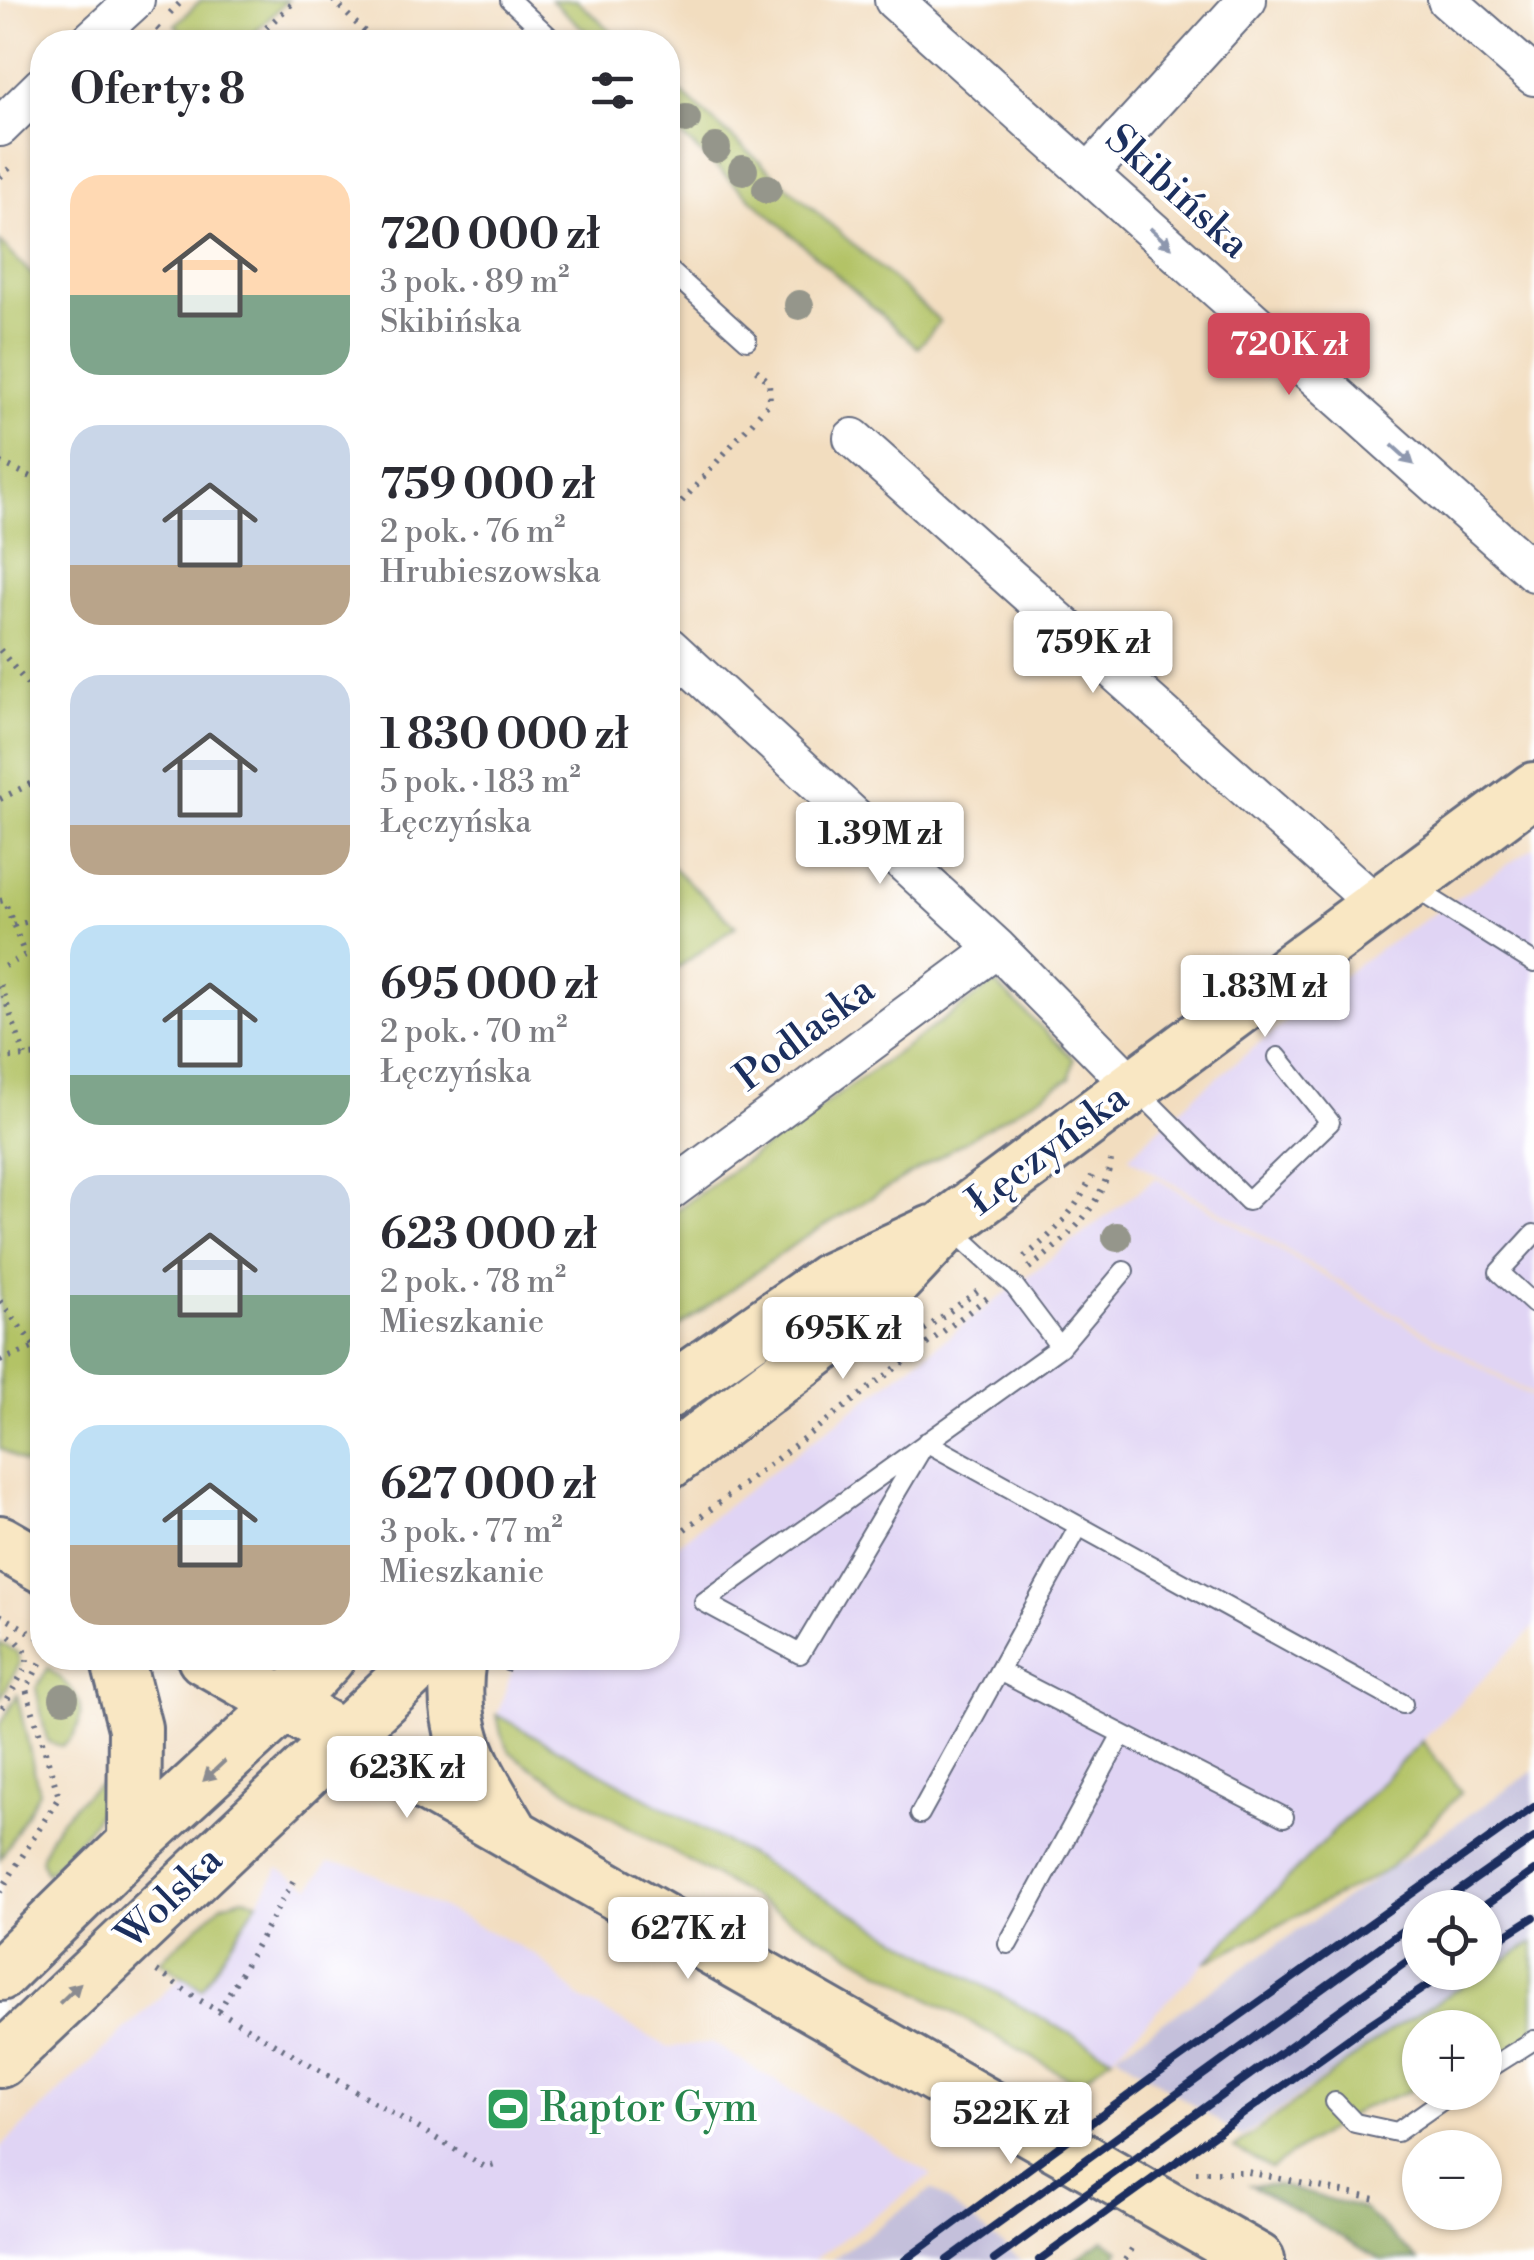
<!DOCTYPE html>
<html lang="pl">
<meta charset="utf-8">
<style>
body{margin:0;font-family:"Libre Bodoni",serif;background:#f2f2f3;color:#2b2b33;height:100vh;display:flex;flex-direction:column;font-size:38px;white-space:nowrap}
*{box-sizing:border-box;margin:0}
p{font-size:32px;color:#7c7c81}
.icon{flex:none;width:55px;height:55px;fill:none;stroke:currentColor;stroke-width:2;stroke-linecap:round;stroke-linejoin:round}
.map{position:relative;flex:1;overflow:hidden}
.details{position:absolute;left:30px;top:30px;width:650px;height:1640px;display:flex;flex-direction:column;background:#fff;border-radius:40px;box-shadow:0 2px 8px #0004}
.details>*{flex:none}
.buttons{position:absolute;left:1402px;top:1890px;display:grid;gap:20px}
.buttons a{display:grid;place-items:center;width:100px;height:100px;border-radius:50%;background:#fff;box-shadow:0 2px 8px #0004;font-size:50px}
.price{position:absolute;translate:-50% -85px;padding:0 22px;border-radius:10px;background:#fff;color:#222;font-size:32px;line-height:65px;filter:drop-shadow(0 2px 5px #0008)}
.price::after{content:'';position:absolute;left:50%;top:60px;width:30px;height:22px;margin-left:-15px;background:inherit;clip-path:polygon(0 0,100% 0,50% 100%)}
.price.current{background:#d1495b;color:#fff}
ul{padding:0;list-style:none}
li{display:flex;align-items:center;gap:30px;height:250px;padding:0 40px}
li span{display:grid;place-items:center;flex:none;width:280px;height:200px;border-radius:30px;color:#555}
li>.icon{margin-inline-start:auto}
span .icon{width:120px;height:120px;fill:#fffc;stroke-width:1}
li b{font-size:42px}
h2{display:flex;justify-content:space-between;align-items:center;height:120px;padding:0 40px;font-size:42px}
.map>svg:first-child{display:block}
.built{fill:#e0d4f4}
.industrial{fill:#c4c0db;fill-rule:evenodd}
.green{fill:#b3c366;stroke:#677962;stroke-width:2.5}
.forest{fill:#8ea95b;stroke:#546c5c;stroke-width:2.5}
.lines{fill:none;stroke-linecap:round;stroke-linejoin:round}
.lane-casing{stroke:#666c80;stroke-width:22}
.street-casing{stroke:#666c80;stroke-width:42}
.secondary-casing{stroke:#666c80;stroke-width:58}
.path{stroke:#666c80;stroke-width:6;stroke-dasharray:2.5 8;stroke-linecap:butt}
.lane{stroke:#fff;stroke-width:18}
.street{stroke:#fff;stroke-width:38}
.secondary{stroke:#f9e7c3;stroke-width:52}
.rail{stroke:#1b2f5e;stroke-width:8}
.tree{fill:#95968b}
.oneway{fill:#8d97ae}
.oneway2{fill:#8a8b90}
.labels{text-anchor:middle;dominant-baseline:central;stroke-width:8;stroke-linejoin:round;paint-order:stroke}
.street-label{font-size:40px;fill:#1b2f5e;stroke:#fff}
.leisure-label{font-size:40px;fill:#27864d;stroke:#fff;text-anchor:start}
</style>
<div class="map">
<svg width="1534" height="2260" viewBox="0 0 1534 2260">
<rect width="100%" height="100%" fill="#fff"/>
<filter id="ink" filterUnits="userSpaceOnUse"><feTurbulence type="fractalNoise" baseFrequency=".01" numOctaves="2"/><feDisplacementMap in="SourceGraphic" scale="20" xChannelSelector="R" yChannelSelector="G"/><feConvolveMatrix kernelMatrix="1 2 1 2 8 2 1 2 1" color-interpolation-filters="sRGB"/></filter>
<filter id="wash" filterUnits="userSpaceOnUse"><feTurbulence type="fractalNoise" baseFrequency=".0048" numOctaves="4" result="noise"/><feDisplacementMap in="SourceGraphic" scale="40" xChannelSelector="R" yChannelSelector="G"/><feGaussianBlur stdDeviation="2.25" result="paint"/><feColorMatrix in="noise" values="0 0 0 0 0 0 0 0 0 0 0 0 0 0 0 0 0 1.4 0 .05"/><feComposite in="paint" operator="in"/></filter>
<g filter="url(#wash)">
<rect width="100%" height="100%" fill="#f2ddbf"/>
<path class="built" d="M1534,847V1396L1128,1157L1199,1092L1358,964Z
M1156,1178L1534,1399V1627L1112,2057L497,1715L513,1667L526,1658H668V1551Z
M328,1862L360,1867L536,1955L581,1999L668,2047L712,2043L932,2175L813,2260H0V2148L182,1976L203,1989L279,1868L311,1887Z"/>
<path class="industrial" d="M1534,1771V1942L1385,2034L1242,2137L1116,2054ZM1420,1908H1485V1972H1420Z
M932,2189L1022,2260H831Z"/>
<path class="green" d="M201,0H288L245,42H193L175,25Z
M551,0H576L624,42H598Z
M668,81L940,321L918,348L668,124Z
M0,242L42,285V1449L25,1464L0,1448Z
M668,863L736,926L668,975Z
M995,983L1074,1059L1070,1078L796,1243L668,1335V1216Z
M0,1643L17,1652L20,1663L0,1700Z
M48,1668C55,1675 65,1682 72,1690C86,1708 81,1737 61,1746L49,1742L46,1736L36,1688Z
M17,1695L39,1792L0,1859V1725Z
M497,1715L1112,2057L1077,2083L613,1818L532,1768L510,1752L501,1734Z
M1422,1741L1461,1792L1389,1869L1205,1963Z
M113,1776C102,1818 77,1845 47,1874L41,1859C52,1822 81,1794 113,1776Z
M243,1898L258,1901L202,1989L160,1961L222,1904Z
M1534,1942V2041L1485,2064V2028H1420V2087L1360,2109L1271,2168L1234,2148L1385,2034Z"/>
<path class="forest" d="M1250,2185H1278L1364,2209L1418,2260H1382Z
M1103,2240L1119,2250L1115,2260H1075Z"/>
</g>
<g filter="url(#ink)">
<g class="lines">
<defs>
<path id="lane" d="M510,0L555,42
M668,269L747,340
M1416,882L1432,899L1534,963
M1137,1090L1248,1201L1330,1122L1278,1057
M951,1228L1015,1287L1060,1347L704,1602L800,1654L926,1442L1403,1704
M1534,1234L1499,1272L1534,1304
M1060,1347L1124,1271
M999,1671L1284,1817
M920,1814L1079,1526
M1008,1944L1122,1734
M1485,2071L1534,2040
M1335,2102L1355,2123L1397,2132L1454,2092"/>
<path id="street" d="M894,0L1534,572
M1447,0L1534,76
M89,42L135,0
M0,127L42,86
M1089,173L1247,0
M853,438L1377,905
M668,646L997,948L1133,1086
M668,1192L997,948"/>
<path id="secondary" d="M668,1392L828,1280L932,1232
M668,1463L864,1314L947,1225L1534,789
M0,1542L42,1566
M117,1658L135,1728L134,1843
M204,1658L1258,2260
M459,1658C447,1734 475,1769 512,1832
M0,1974L134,1843L285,1704L328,1658
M0,2061L426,1658"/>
</defs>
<use href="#lane" class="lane-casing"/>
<use href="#street" class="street-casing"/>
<use href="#secondary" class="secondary-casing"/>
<path class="path" d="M333,0L375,42
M170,13L183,0
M157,28L172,42
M251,42L296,0
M0,177L14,164
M0,462L42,482
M668,517L770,402L769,382L751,365
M0,650L42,702
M0,799L42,778
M0,901L4,900L25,955L0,969
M13,925L42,918
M0,985L25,1056
M0,1058L42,1055
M1024,1257C1054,1234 1076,1210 1092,1176
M1029,1268C1065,1242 1102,1207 1111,1161
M0,1301L36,1348
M907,1342L982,1288
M0,1361L42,1344
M668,1542L987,1298
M0,1615L42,1639
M0,1631L16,1640L27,1652V1665L0,1712
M506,1672L509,1663L517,1658
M0,1892L59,1797L26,1689L43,1658
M157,1971L196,1998L485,2167L495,2164
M219,2011L295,1878
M1196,2172H1248L1376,2199
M1125,2260L1135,2244"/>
<use href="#lane" class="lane"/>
<use href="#street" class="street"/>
<use href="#secondary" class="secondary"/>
<path class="rail" d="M1434,1908L1534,1838
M1481,1908L1534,1871
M1485,1948L1534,1917
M905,2260L1152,2078L1534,1807
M947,2260L1420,1918
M994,2260L1420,1952
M1039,2260L1362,2029L1448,1972"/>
</g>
<g class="tree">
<circle cx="686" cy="119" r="15"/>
<circle cx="716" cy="148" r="15"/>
<circle cx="743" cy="170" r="15"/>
<circle cx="767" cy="189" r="15"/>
<circle cx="799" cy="305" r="15"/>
<circle cx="1117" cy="1237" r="15"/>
<circle cx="64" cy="1698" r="15"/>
</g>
<defs><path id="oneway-solid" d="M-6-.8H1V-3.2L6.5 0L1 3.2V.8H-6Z" transform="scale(2.5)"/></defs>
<g class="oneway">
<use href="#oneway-solid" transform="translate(1161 238) rotate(42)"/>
<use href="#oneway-solid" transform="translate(1403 455) rotate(42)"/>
</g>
<g class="oneway2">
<use href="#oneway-solid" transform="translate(214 1771) rotate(137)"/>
<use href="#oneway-solid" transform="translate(70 1993) rotate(-44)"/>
</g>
</g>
<defs>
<symbol id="stadium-square" viewBox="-11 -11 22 22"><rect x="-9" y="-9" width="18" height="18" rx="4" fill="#2e9e5b" stroke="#fff"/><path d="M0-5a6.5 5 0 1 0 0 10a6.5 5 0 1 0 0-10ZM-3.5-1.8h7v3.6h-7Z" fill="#fff"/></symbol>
</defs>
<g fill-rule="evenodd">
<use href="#stadium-square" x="483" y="2084" width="50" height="50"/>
</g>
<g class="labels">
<g class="street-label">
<text transform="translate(1177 192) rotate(42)">Skibińska</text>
<text transform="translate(805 1034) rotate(-37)">Podlaska</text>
<text transform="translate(1048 1150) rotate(-37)">Łęczyńska</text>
<text transform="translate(170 1898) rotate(-44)">Wolska</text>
</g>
<g class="leisure-label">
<text x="540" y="2109">Raptor Gym</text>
</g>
</g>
</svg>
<div class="buttons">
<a><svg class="icon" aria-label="locate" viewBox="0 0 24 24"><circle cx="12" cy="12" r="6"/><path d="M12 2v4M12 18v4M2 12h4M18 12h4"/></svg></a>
<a>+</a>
<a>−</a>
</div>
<b class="price current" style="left:1289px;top:398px">720K zł</b>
<b class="price" style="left:1093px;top:696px">759K zł</b>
<b class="price" style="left:880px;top:887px">1.39M zł</b>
<b class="price" style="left:1265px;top:1040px">1.83M zł</b>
<b class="price" style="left:843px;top:1382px">695K zł</b>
<b class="price" style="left:407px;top:1821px">623K zł</b>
<b class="price" style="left:688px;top:1982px">627K zł</b>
<b class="price" style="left:1011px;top:2167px">522K zł</b>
<section class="details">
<h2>Oferty: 8<svg class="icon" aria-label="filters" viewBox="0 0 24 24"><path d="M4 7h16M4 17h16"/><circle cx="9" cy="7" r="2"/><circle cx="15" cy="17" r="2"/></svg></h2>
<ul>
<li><span style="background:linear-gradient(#ffd9b3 60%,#7fa58c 0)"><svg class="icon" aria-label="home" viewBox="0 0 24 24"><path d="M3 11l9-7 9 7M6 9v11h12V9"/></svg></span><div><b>720 000 zł</b><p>3 pok. · 89 m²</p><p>Skibińska</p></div></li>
<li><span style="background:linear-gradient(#c9d6e8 70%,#b9a48a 0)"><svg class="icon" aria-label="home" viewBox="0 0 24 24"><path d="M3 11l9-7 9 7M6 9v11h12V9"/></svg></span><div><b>759 000 zł</b><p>2 pok. · 76 m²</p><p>Hrubieszowska</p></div></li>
<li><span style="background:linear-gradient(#c9d6e8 75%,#b9a48a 0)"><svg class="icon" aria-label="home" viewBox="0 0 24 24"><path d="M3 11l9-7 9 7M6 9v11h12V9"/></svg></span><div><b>1 830 000 zł</b><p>5 pok. · 183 m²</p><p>Łęczyńska</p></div></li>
<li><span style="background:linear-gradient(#bfe0f5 75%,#7fa58c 0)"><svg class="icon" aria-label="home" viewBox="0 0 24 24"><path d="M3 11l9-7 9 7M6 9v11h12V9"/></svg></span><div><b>695 000 zł</b><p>2 pok. · 70 m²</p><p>Łęczyńska</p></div></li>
<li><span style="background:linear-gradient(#c9d6e8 60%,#7fa58c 0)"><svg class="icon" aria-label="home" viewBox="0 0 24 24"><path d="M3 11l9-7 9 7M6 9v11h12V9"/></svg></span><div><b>623 000 zł</b><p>2 pok. · 78 m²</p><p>Mieszkanie</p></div></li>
<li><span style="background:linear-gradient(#bfe0f5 60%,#b9a48a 0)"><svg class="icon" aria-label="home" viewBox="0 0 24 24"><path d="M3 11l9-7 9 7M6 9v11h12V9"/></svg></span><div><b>627 000 zł</b><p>3 pok. · 77 m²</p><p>Mieszkanie</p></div></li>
</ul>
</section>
</div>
